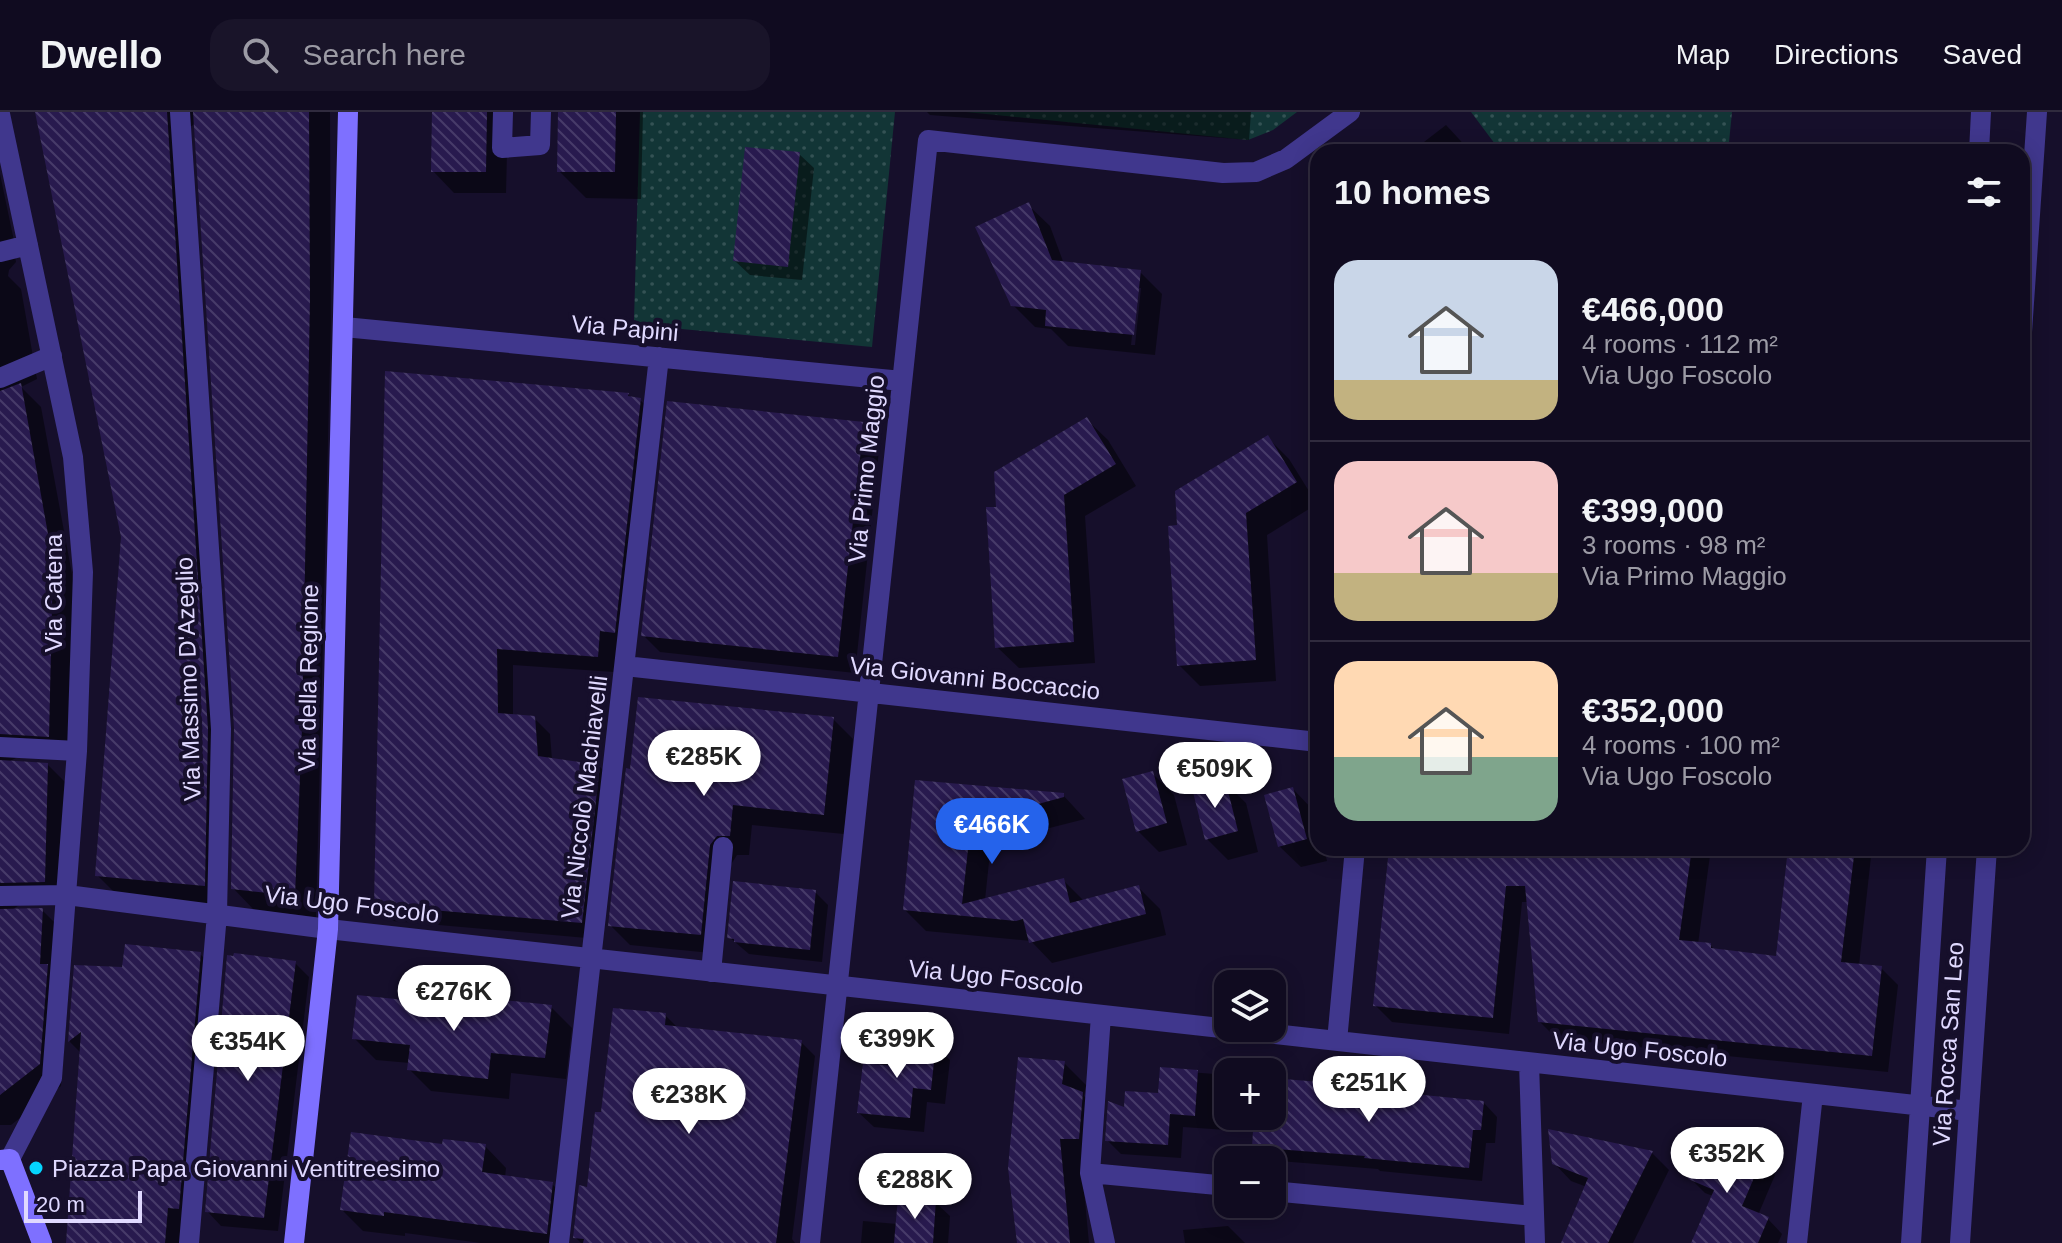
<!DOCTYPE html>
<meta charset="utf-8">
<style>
body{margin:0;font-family:Arial,sans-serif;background:#191429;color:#f1f3f6;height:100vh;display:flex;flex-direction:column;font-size:30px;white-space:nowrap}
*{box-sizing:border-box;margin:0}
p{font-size:26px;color:#9c9ba5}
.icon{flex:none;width:44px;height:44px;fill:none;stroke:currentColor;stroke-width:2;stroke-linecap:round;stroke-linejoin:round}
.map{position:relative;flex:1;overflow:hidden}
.details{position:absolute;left:1310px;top:32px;width:720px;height:712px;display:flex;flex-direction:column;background:#100b20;border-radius:24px;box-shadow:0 4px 20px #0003,0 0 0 2px #302b3e}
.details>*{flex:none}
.tools{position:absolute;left:1214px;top:858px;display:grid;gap:16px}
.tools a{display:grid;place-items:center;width:72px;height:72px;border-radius:16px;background:#100b20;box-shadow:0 4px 20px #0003,0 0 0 2px #302b3e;font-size:40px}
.scale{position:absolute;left:24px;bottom:20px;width:118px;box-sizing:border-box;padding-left:8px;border:4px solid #e0d9ff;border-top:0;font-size:22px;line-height:28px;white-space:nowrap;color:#e0d9ff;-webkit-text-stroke:6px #160f2b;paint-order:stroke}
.price{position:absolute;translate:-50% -68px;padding:0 18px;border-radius:28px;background:#fff;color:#222;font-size:26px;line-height:52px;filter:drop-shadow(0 2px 4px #0008)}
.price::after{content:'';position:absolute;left:50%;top:48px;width:24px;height:18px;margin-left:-12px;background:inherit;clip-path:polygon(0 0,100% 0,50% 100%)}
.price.selected{background:#2563eb;color:#fff}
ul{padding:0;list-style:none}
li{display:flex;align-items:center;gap:24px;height:200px;padding:0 24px}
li+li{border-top:2px solid #302b3e}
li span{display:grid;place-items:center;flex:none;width:224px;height:160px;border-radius:24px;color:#555}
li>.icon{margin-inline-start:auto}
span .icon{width:96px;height:96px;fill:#fffc;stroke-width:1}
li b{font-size:34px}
h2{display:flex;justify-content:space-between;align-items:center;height:96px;padding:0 24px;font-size:34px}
header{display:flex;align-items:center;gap:48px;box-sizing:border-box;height:112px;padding:0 40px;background:#100b20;border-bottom:2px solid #302b3e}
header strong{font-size:38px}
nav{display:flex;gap:44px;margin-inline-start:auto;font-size:28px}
.search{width:560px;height:72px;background:#191429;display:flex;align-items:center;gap:20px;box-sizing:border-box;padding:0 28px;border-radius:24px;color:#9c9ba5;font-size:30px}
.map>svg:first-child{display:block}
.grass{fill:url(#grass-dots)}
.shadow{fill:#0007;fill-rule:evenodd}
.building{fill:url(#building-back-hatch)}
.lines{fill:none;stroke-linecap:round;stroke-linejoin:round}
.street{stroke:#40378d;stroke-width:20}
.secondary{stroke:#7e70ff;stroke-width:20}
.poi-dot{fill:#05d4ff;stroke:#160f2b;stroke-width:3}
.labels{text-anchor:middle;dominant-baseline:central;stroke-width:8;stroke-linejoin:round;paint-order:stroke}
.street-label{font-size:24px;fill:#e0d9ff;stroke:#160f2b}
.poi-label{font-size:24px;fill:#e0d9ff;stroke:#160f2b;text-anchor:start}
</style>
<header>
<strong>Dwello</strong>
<div class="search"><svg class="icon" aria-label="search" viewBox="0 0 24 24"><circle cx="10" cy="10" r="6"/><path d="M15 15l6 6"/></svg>Search here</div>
<nav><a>Map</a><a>Directions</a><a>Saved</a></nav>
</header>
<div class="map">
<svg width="2062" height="1131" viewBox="0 0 2062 1131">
<defs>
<pattern id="grass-dots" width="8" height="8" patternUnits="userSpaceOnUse" patternTransform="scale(2)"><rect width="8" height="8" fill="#123536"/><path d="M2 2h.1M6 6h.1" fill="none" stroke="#345254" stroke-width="1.8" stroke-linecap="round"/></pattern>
<pattern id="building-back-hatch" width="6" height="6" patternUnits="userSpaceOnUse" patternTransform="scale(2)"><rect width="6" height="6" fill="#281a4e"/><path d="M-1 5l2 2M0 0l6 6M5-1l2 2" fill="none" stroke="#473b69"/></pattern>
</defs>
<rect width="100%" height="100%" fill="#160f2b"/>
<path class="grass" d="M640,0H895L872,235L650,214L634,208Z
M966,0H1297L1273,18L1248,28Z
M1471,0H1732L1728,40H1501Z"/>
<path class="shadow" d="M37,0H330L331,210L316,805L254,798L233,776L236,616L196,11L190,15L226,795L119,785L97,763L123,424Z
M434,0H508L506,81H454L433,59Z
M560,0H643L641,87L586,86L559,59Z
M927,0H1251L1249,28L930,3Z
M1446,13L1471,40H1411Z
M799,42L814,56L802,168L750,163L735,149Z
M0,62L17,143L15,144L16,150L9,158L8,164L21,177L37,267L21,275L41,295L74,473L70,645L22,643L8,650L47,652L69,674L66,791L21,792L10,799L42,798L64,820L69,876L61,974L11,1013H0Z
M1028,93L1050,114L1064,152L1140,160L1162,182L1155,243L1068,234L1051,217L1035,215L1013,193ZM1137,176H1141L1135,233H1131Z
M387,261L628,282L632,287L640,288L657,304L614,560L513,553V604L534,606L550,622L552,648L599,654L616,671L598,827L393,809L376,792Z
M1086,307L1108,328L1136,374L1085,404L1095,551L1019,556L997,535L998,397Z
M863,312L880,329L855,561L660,540L643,523Z
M1268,326L1289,347L1317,392L1267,423L1276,569L1200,574L1179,553V415Z
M833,607L853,627L844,722L752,713L749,743H737L730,754L721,842L630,833L610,813L627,658Z
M1152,661L1174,683L1187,733L1159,740L1138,719Z
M917,670L1063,683L1085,707L991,731L985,788L1063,768L1084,789L1138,775L1160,797L1166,823L1052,851L1031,829L926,819L905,798Z
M1224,670L1246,691L1258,740L1228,748L1207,727Z
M1293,677L1314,699L1318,714V736H1324L1327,749L1301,755L1279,734Z
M1391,736H1711L1698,832L1710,833L1716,839L1778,846L1790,736H1872L1859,853L1881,856L1898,873L1888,960L1557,927L1540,910L1528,790H1522L1509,922L1392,910L1375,893Z
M815,780L828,793L822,850L749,842L729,825Z
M200,842L222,864L188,1131H68L82,942L70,930L76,855L124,857Z
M295,851L309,865L278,1119L221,1114L207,1099Z
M551,895L572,916L566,967L511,961L509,987L431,979L409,957L410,951L376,948L354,926L502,900Z
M665,903L678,916L801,930L815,944L792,1127L795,1131H581L575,1125L589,1077L603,1003Z
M935,933L950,948L945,992L927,990L924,1020L874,1015L859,1001L896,956Z
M1064,951L1086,973L1084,984L1103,1003L1100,1048L1081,1047L1089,1131H1019Z
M1162,958L1228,963V1004H1272V967L1484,991L1497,1005L1495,1031H1486L1482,1069L1380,1059L1378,1057L1267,1048L1254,1034L1255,1020L1183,1015L1181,1046L1121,1042L1107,1028L1126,997L1160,983Z
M1550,1020L1652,1041L1669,1058L1633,1131H1563L1587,1075L1571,1069L1554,1051Z
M444,1034H485L506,1056L505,1066L552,1072L573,1093L569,1131H481L405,1121V1124L363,1119L342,1098Z
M1761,1049L1775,1063L1758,1103L1768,1107L1782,1122L1778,1131H1693L1713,1084L1705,1081L1691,1067Z
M935,1090L950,1104L948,1131H861L863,1109L897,1112Z
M1228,1114L1245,1131H1185L1183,1118Z"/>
<path class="building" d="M35,0H167L208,617L205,774L95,764L121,425Z
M193,0H309L310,187L302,617L295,784L231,777L234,616Z
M432,0H487L486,60H431Z
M558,0H616L615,60H557Z
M745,35L800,40L788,155L733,149Z
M1029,90L1052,148L1141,158L1134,223L1045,214L1046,198L1011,194L975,115Z
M385,259L629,281L628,284L641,286L615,521L600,519L598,545L497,537L498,601L535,604L538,644L600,653L582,811L374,793Z
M21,271L53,450L49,625L0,622V279Z
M667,289L864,310L838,545L641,524Z
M1087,305L1116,352L1064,383L1074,530L995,536L986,395H996L994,360Z
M1268,323L1297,370L1246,401L1256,548L1177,554L1168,414L1177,413L1175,379Z
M638,585L834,605L824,703L733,693L730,724H717L710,733L701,823L608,814L626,656L630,657Z
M0,648L48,651L45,770L0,771Z
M1153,659L1167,711L1136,720L1122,667Z
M1225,667L1238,719L1205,728L1192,676Z
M915,668L1064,681V685L971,710L962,792L1064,766L1070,791L1139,773L1146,802L1029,831L1023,807L1016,809L903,798Z
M1293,675L1307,727L1278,735L1264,683Z
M1389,736H1692L1679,828L1711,831V836L1776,844L1788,736H1855L1841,850L1882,854L1872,944L1538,910L1525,774H1506L1493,906L1373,894Z
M733,769L816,778L810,838L734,830V827L727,826Z
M43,796L40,852H48L40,952L0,983V797Z
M125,832L201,840L179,1097L168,1096L165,1131H66L81,920L68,930L74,853L122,855Z
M234,841L296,849L264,1106L205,1100L227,843L233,844Z
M357,883L500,898L502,888L552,893L545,946L491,941L488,967L407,958L410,933L352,927Z
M613,896L666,901L665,913L802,928L776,1131H583L584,1127L573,1126L579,1073L587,1075L595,1000H601Z
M897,928L936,931L931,978L913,976L910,1006L857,1001L863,951L894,954Z
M1018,945L1065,949L1062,972L1083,980L1079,1027H1060L1070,1131H1017L1008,1056Z
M1160,955L1198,958L1195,1004L1170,1002L1168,1033L1105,1029L1108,989L1124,995L1125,979L1158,981Z
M1272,966L1343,972V975L1484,989L1481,1018H1473L1469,1056L1364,1046L1365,1044L1252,1035L1254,1004H1272Z
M1548,1017L1653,1039L1608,1131H1561L1588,1066L1552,1052Z
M351,1020L442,1032L443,1027L486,1032L482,1060L553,1070L547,1122L384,1100V1104L340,1098Z
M1707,1024L1762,1047L1742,1094L1769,1105L1758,1131H1691L1714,1078L1688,1067Z
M898,1085L936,1088L933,1131H894Z"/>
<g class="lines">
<path class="street" d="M180,0L221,617L217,802L189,1131
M503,0L502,36L540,33L541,0
M0,2L73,345L83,460L77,639L52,966L10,1047
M1979,40L1981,0
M0,140L28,133
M344,215L902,269
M2022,220L2037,0
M0,266L52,244
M625,554L1318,630
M0,635L77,639
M0,784L67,783L328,817L1969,999
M711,860L723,735
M1101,903L1090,1061L1105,1131
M1337,929L1355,736
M1529,951L1535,1131
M1090,1061L1228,1074
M1272,1079L1534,1104
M559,1131L659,245
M810,1131L928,28L1223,61L1256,60L1286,47L1350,0
M1797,1131L1813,982
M1911,1131L1937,736
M1960,1131L1987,736"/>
<path class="secondary" d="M0,1048L10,1047L42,1131
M294,1131L328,817L348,0"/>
</g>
<circle class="poi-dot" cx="36" cy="1056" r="8"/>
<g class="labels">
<g class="street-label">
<text transform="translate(625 216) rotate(5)">Via Papini</text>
<text transform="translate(866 357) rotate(-84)">Via Primo Maggio</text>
<text transform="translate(53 481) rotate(-90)">Via Catena</text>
<text transform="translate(308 566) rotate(-89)">Via della Regione</text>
<text transform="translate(975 566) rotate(6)">Via Giovanni Boccaccio</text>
<text transform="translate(188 567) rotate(-92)">Via Massimo D'Azeglio</text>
<text transform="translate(584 685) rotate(-83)">Via Niccolò Machiavelli</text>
<text transform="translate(352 792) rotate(7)">Via Ugo Foscolo</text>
<text transform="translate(996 865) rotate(6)">Via Ugo Foscolo</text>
<text transform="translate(1948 932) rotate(-86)">Via Rocca San Leo</text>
<text transform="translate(1640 937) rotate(6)">Via Ugo Foscolo</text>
</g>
<g class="poi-label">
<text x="52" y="1056">Piazza Papa Giovanni Ventitreesimo</text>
</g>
</g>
</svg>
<div class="tools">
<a><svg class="icon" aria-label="layers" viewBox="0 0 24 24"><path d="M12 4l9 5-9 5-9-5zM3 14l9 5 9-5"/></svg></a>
<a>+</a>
<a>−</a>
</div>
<div class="scale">20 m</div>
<b class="price" style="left:704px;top:686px">€285K</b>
<b class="price" style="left:1215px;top:698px">€509K</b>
<b class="price selected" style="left:992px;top:754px">€466K</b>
<b class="price" style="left:454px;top:921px">€276K</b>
<b class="price" style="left:897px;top:968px">€399K</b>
<b class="price" style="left:248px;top:971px">€354K</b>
<b class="price" style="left:1369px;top:1012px">€251K</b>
<b class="price" style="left:689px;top:1024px">€238K</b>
<b class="price" style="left:1727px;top:1083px">€352K</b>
<b class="price" style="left:915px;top:1109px">€288K</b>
<section class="details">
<h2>10 homes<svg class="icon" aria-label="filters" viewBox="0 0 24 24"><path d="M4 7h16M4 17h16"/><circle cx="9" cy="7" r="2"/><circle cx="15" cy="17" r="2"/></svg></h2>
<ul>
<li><span style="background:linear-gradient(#c9d6e8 75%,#c2b280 0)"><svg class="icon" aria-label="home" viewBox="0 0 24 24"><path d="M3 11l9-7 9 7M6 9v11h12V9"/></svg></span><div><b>€466,000</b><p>4 rooms · 112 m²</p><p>Via Ugo Foscolo</p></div></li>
<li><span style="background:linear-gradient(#f6c9c9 70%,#c2b280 0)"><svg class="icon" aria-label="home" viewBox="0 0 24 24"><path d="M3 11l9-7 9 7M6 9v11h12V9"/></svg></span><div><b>€399,000</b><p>3 rooms · 98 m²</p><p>Via Primo Maggio</p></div></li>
<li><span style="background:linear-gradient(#ffd9b3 60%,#7fa58c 0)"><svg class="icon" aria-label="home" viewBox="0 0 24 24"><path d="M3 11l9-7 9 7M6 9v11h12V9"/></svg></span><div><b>€352,000</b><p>4 rooms · 100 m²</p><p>Via Ugo Foscolo</p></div></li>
</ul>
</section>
</div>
